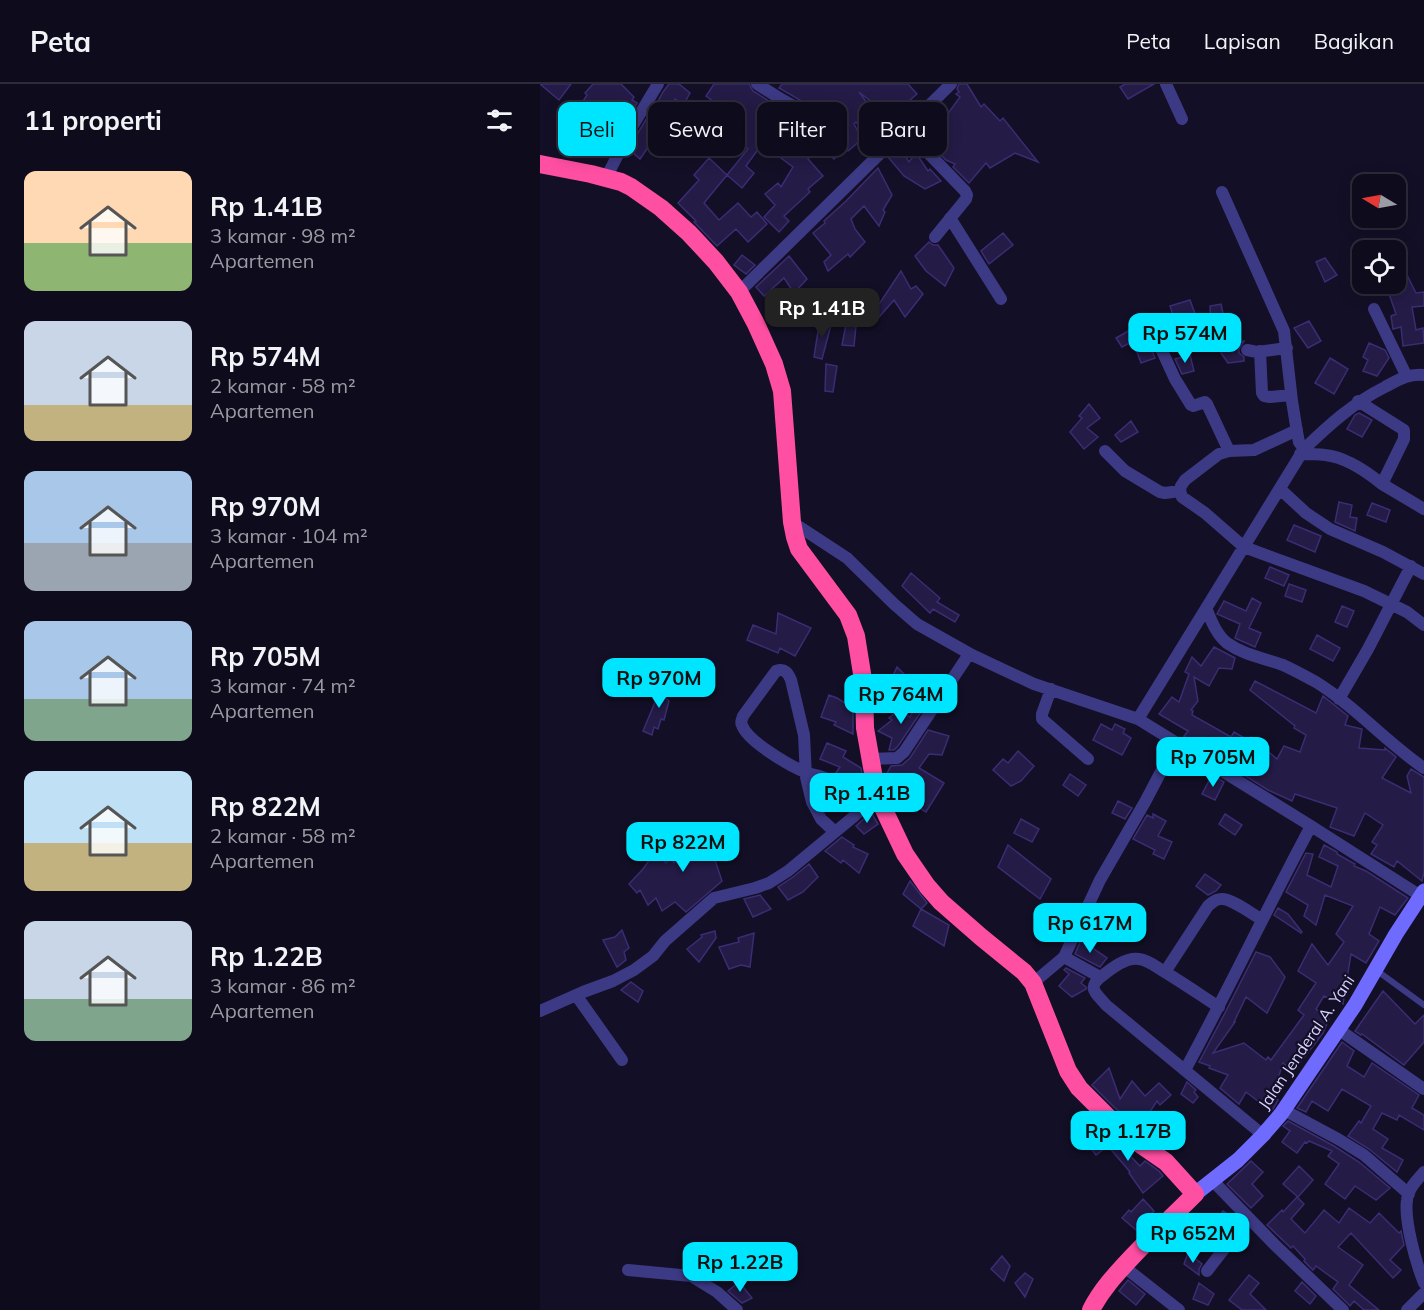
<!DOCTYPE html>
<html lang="id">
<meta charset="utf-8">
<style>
body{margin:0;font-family:Mulish,sans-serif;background:#1c1929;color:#f1f3f6;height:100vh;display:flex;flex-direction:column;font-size:22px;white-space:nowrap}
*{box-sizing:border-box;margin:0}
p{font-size:20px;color:#9b9ba3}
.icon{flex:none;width:33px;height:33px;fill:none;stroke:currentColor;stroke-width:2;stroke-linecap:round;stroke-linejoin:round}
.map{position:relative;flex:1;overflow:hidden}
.drawer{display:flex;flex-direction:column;background:#0e0b1c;width:540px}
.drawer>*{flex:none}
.guide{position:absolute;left:18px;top:18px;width:570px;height:54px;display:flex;gap:12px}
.needle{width:39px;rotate:280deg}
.buttons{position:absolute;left:812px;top:90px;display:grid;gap:12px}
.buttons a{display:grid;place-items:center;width:54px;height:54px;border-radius:12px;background:#0e0b1c;box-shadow:0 3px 15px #0003,0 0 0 2px #2e2b3b;font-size:30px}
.price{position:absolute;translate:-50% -51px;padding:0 14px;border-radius:12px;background:#00e5ff;color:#111;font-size:20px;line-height:39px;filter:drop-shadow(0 2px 3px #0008)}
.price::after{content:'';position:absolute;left:50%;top:36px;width:18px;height:14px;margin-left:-9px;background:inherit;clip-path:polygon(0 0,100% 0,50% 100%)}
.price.current{background:#222;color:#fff}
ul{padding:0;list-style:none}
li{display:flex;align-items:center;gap:18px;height:150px;padding:0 24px}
li span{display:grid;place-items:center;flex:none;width:168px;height:120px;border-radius:12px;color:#555}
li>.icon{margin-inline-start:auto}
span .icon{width:72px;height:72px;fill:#fffc;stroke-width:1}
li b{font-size:26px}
h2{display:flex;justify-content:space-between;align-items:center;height:72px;padding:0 24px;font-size:26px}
.pill{padding:0 21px;border-radius:12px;background:#0e0b1c;box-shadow:0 3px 15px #0003,0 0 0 2px #2e2b3b;font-size:21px;line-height:54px}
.pill.current{background:#00e5ff;color:#111}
header{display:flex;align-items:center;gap:36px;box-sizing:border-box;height:84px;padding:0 30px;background:#0e0b1c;border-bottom:2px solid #2e2b3b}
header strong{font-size:28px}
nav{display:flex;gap:33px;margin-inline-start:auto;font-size:21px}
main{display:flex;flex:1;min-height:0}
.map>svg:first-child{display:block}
.building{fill:#241b47;stroke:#3b2d73;stroke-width:1.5}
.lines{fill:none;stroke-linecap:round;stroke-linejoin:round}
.lane{stroke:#3d3a85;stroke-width:6}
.street{stroke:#3d3a85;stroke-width:12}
.secondary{stroke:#6f6bff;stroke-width:15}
.highway{stroke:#ff4fa3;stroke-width:18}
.labels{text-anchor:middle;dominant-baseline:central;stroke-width:4.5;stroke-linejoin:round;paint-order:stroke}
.street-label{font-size:16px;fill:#d9d4ff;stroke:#130f26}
</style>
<header>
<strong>Peta</strong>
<nav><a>Peta</a><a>Lapisan</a><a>Bagikan</a></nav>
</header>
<main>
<section class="drawer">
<h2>11 properti<svg class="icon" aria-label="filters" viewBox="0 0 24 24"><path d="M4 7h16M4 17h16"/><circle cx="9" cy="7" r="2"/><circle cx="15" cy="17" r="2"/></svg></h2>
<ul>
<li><span style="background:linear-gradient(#ffd9b3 60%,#8fb573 0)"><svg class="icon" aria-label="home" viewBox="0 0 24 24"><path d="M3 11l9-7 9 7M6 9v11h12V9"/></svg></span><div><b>Rp 1.41B</b><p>3 kamar · 98 m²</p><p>Apartemen</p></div></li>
<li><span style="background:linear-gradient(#c9d6e8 70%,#c2b280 0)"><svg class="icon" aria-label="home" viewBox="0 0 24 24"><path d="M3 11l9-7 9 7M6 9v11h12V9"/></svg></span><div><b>Rp 574M</b><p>2 kamar · 58 m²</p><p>Apartemen</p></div></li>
<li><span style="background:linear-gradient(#a9c7e8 60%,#9aa5b1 0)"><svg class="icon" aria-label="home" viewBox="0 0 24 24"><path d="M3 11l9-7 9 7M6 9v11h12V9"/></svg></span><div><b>Rp 970M</b><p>3 kamar · 104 m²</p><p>Apartemen</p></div></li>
<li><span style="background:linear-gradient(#a9c7e8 65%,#7fa58c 0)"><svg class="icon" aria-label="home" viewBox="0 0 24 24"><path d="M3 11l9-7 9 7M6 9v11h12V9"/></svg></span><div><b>Rp 705M</b><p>3 kamar · 74 m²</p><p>Apartemen</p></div></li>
<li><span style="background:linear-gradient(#bfe0f5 60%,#c2b280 0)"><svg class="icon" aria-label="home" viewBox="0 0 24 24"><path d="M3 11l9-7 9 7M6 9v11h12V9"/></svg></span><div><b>Rp 822M</b><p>2 kamar · 58 m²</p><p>Apartemen</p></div></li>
<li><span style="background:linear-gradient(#c9d6e8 65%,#7fa58c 0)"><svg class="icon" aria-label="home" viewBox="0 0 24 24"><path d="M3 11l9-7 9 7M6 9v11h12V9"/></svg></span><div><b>Rp 1.22B</b><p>3 kamar · 86 m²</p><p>Apartemen</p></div></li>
</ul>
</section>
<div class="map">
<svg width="884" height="1226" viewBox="0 0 884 1226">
<rect width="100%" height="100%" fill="#130f26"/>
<path class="building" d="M0,0H31L19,16Z
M53,0H81L94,13L92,16L97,19L92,28L87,24L75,43L73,42L62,59L30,38L47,11L45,9Z
M129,0H139L150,9L144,20L135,15L120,37L124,40L100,75L90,66L99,47L110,29L111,30L123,8Z
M174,0H209L213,7L237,22L263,35L267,34L270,31L271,27L270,23L267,20L239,4L242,0H368L377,10L361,24L363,26L351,33L319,8L342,39L327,51L316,38L314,40L322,55L308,67L305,63L294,75L279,61L268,75L283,92L268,105L270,108L244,132L249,137L239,148L224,133L235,121L225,110L238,99L241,103L253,83L222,60L206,82L214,89L202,104L187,91L208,65L192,54L187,62L174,53L190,29L166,12Z
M419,0H427L441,23L444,20L460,37L463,34L498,78L475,69L450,84L446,79L429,99L413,83L415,80L406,76L401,71L403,68L388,57L420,13L416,10L419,8L417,5Z
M585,0H614L588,15L580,3Z
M147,39L162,51L149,67L134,55Z
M359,63L369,78L376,69L388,87L390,85L401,97L385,105L364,92L348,73Z
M169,74L187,91L164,119L179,136L198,119L211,133L217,128L227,140L208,158L196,145L177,162L154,138L156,137L138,119L159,96L154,91Z
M338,84L352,111L343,126L345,128L339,142L324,122L311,135L315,145L325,158L310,173L308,170L288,187L284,178L291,171L273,149L285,139L284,137L306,117Z
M463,149L473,161L449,180L441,167Z
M389,158L393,161H398L414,184L405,202L386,187L375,172Z
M202,171L215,181L206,190L194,181Z
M249,172L267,195L254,209L244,194L224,212L216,203Z
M785,174L797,191L785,198L776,178Z
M361,187L371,205L376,202L383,210L365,233L354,216L333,240L328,237Z
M867,191L876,209L884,208V222L872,223L876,246L883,244L884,259L863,262L861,243L853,245L851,232L856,230L847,204Z
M650,216L665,257L647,260L645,251L640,252L630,222Z
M681,220L688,253L672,256L670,222Z
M280,234L291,241L282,275L274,273Z
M769,237L781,257L768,264L754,244Z
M604,238L603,246L615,274L601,279L593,257L582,263L576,254Z
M306,240L316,242L314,262L302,261Z
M704,257L699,265V269L704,273V277L688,279L681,269L683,261Z
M829,259L845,266L849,274L837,292L823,287L828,276L823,273Z
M650,271L654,287L642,290L635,275Z
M790,274L808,285L794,310L775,299Z
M286,280L297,282L293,308L285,307Z
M549,320L560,334L547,344L558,353L544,365L530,348L542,334L539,332Z
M819,329L832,336L822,353L807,345L815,331Z
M591,337L598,348L581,358L575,351Z
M799,418L812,421L810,433L817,434L815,447L795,438Z
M832,419L850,426L846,438L827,431Z
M754,441L781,452L775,468L747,456Z
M730,483L749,491L744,502L725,494Z
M371,489L400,514L397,518L419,531L415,538L393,525L390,529L362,502Z
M749,500L766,506L762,518L745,512Z
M712,514L721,519L709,544L721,549L715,563L695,554L700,540L677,530L684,517L706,527Z
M802,522L814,527L807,543L795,538Z
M238,529L271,544L255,572L240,564L238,569L207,556L213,541L236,550Z
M777,551L800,564L793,577L770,565Z
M674,563L695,574L692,585L679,584L669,602L654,593L658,617L651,626L653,627L652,631L691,653L694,648L708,656L711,653L737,675L744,662L760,668L766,651L754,644L755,642L710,606L715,597L776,629L783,612L808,632L805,641L822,645L819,664L845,666V664L856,673L842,694L871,709L867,692L871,685L884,693V788L882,797L857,777L854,783L831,770L837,761L832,758L843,741L825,729L814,752L790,743L797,724L755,710L752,717L728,706L670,670L665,662L662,665L657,662L644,652L648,647L619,630L632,613L639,618L649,590L645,588L652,573L661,582Z
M357,583L374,600L367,612L359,608L351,623L342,615Z
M125,594L131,596L126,614L129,617L124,636L121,635L118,645L114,643L112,651L103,647Z
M289,611L297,614L313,624V650L294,641L296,638L281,633Z
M379,615L387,619L358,662L354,666H349L352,654L338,647L352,636L349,634L357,627L370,633Z
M561,640L572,646L575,640L585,645L583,649L591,654L582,671L553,656Z
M388,646L409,652L402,671L389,670L379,684L404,699L386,728L359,712L365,705L346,691L351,682L362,681L370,674Z
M287,659L306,667L303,673L321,684L325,708L295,690L300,683L280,675Z
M478,667L494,682L481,697L471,702L453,686L463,675L468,679Z
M530,690L546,701L538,712L523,701Z
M672,691L684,698L675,716L662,710Z
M578,717L592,724L585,735L572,729Z
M331,728L338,740L324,750L316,742Z
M613,730L626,737L618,752L632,758L624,775L613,770L615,766L593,755L607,731L613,734Z
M685,730L702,741L695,751L679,740Z
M481,735L499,745L492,758L474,749Z
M174,745L188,758L175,776L182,797L146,828L135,818L122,827L116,814L108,821L100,806L97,809L89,800L103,785L115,768L126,779L131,774L134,779L149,764L144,754L153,750L154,752Z
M302,753L314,761L313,763L328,770L319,789L303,776L301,779L285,767Z
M468,761L511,795L500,815L458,783Z
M784,761L797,768V770L815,780L814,782L826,787L868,814L855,831L840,823L829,850L839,857L826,879L811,870L803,920L784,912L776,925L789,935L783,949L753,988L743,979L733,1010L738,1016L733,1025L731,1027L706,1008L699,1020L680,1004L688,991L669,984L670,982L659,978L686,927L716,868L730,873L745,893L727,929L706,913L694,938H695L673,969L704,959L726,976L728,973L731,976L764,931L758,926L776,899L758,887L772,860L788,881L804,858L796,850L813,822L785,811L776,841L764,832L768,821L746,808L766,769L773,770L767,791L791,803L798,782L779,773Z
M269,780L278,793L263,808L248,816L238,803L253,793Z
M665,790L681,801L676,807L668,811L656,802Z
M370,797L387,819L381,825L363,810Z
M220,811L231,825L213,833L204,815Z
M738,824L748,830L762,848L761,849L734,831Z
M381,825L409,841L404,862L373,842Z
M82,846L89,864L84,868L86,876L77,883L63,856L75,853Z
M175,847L176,854L159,878L147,865L162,853L161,851Z
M214,849L210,883L201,881L189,885L179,863L199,858L198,854Z
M541,856L567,874L560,883L535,870Z
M526,884L545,894L541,899L546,903V905L532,913L519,902L529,890L524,886Z
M91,898L103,907L98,918L81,906Z
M843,907L875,940L884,931V958L864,981L822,950L821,951L815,947Z
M802,958L814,967L807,982L824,993L832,979L879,1011L872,1024L884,1031V1046L859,1031L857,1036L842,1029L833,1045L848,1055L842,1064L863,1076L857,1088L829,1065L808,1052L819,1037L821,1039L831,1022L802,1005L788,1027L772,1017L766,1028L757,1024Z
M569,984L580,1015L592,997L605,1012L619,999L631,1011L620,1021L617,1017L600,1043L575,1024L552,1001Z
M647,998L656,1006L654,1008L658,1013L653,1019L641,1010Z
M748,1037L794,1062L819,1078L850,1104L836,1116L815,1102L805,1115L785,1100L799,1080L788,1072L792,1067L769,1057L767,1059L765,1058L757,1069L742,1058L750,1047L743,1042Z
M566,1047L600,1082L605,1077L619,1087L623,1092L603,1109L589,1089L590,1088L568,1062L556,1071L548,1061Z
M711,1077L723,1088L712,1100L723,1112L711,1124L687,1100Z
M759,1082L773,1096L758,1113L743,1100Z
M757,1113L764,1120L751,1135L765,1149L784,1126L799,1139L809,1124L830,1139L839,1129L859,1149L861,1147L864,1161L850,1176L861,1186L853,1194L811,1149L798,1163L823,1181L809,1201L839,1226H824L814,1217L810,1222L793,1205L798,1198L776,1182L773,1186L764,1177L765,1175L753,1162L751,1164L727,1141L742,1126L743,1128Z
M603,1115L614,1127L596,1146L582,1134L589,1126L591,1128Z
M683,1127L694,1134L690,1140L692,1141L672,1167L662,1161L672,1145L671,1144Z
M648,1169L662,1180L659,1185V1191L644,1180Z
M462,1172L470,1182L464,1197L451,1185Z
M485,1189L493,1195L485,1213L475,1199Z
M709,1191L719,1199L710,1210L726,1226H702L689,1216Z
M588,1196L605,1210L596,1221L579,1207Z
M199,1198L212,1214L202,1219L188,1207Z
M762,1198L776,1212L770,1220L755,1207Z
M659,1199L674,1210L668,1221L653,1215Z"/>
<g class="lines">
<path class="lane" d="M836,886L884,921"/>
<path class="street" d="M217,0L241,15L263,27
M626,0L642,35
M365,45L425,107L427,111L426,115L395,153
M66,94L92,43L118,0
M682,108L744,247L752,317L757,348L759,358L764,365
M410,134L461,215
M199,208L411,0
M834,225L866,291
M611,243L635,295L651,321L653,322L665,318L667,320L689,367
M707,266L717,268L747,264
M720,267L722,309L724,312L730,313L751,311
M884,291C869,289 858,296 845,303C813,319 789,341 764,365L598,635L771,742L884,814
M818,317L864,346V355L842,400L884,425
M757,346L714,366L689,367L679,370L645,396L641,402L640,407L642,413L665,429L704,463L824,507L867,528L884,541
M565,367L585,387L620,408L625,409L640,407
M760,370C768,370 777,370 785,371C806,373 826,387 842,400
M740,405L766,429L790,445L843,468L884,490
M252,438L307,474L354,520L377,540L432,571L494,600L598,635
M666,524C671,536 676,550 687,559C704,571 724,574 743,581C754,586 765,592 776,598C815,622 846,658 884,684
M511,605L502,630V635L548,675
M799,615L828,565L871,482
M330,675L357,674L364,668L429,570
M295,748L281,735L272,718L266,693L264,651L251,596C248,589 245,584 236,587L203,632C202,636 200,638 202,641C207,657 250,682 265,688C272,691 280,691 287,695C301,702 314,711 327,720
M524,873L560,796L605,718L625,680L627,679L640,684L651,668
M625,888L668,822C672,819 675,815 681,815C691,814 712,830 721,835
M493,899L524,873L560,893
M36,911L82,976
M679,923C659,910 640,897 620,885C614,881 607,876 599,875C586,873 572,884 562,892C546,904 556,909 566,921L723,1051
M0,927L43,908L73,897L94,886L113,872L125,857L174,814L215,804L229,799L248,787L312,734L337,711
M798,945L884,1005
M645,986C689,905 728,822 771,742
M744,1026L798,1055L824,1071L869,1110
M884,1088C877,1096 868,1105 867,1116C864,1137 876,1179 884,1199
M672,1096L734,1160L803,1226
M583,1182L639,1226
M88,1186L151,1192L177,1208L197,1226
M667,1187L708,1134
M867,1226L884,1209"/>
<path class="secondary" d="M655,1110L698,1076L723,1051L741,1030L815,921L856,850L884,807"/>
<path class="highway" d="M0,80L51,90L81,98L91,103L121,124L149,149L176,178L199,208L216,240L234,280L242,307L252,438L255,453L259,465L308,531L316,552L324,602L325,644L337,711L365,770L387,802L401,818L441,853L484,888L493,899L528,987L539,1004L584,1049L626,1078L655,1110C633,1132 612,1152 591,1174C576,1190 561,1206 551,1226"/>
</g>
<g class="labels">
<g class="street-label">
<text transform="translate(766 958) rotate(-56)">Jalan Jenderal A. Yani</text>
</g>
</g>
</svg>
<div class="buttons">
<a><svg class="needle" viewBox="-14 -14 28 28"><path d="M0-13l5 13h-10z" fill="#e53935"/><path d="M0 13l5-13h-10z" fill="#9b9ba3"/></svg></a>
<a><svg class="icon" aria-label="locate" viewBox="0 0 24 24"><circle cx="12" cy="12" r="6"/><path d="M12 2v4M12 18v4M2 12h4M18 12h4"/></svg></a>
</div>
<b class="price current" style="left:282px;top:255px">Rp 1.41B</b>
<b class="price" style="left:645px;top:280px">Rp 574M</b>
<b class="price" style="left:119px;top:625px">Rp 970M</b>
<b class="price" style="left:361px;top:641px">Rp 764M</b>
<b class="price" style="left:673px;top:704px">Rp 705M</b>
<b class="price" style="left:327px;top:740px">Rp 1.41B</b>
<b class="price" style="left:143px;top:789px">Rp 822M</b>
<b class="price" style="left:550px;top:870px">Rp 617M</b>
<b class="price" style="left:588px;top:1078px">Rp 1.17B</b>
<b class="price" style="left:653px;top:1180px">Rp 652M</b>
<b class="price" style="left:200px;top:1209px">Rp 1.22B</b>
<div class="guide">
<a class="pill current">Beli</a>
<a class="pill">Sewa</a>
<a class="pill">Filter</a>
<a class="pill">Baru</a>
</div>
</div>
</main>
